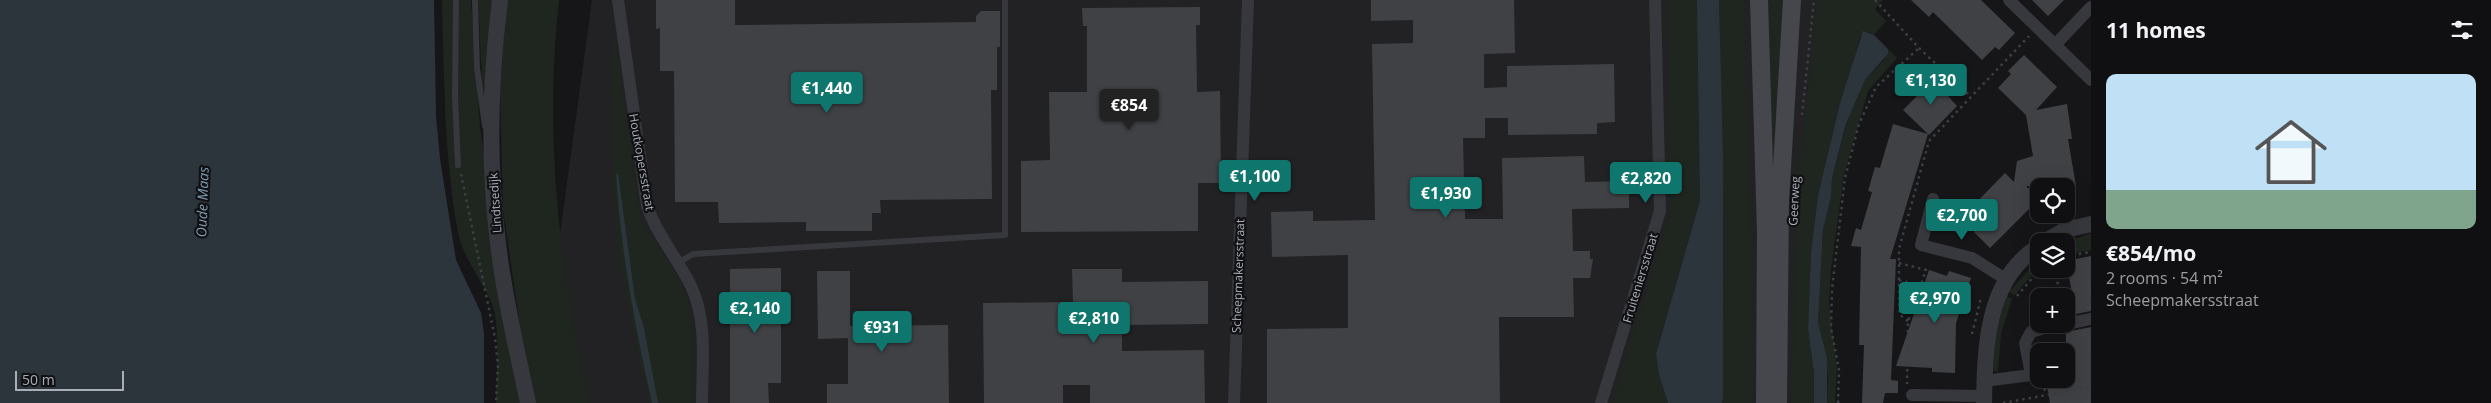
<!DOCTYPE html>
<meta charset="utf-8">
<style>
body{margin:0;font-family:"Open Sans",sans-serif;background:#1e1e20;color:#f1f3f6;height:100vh;display:flex;flex-direction:column;font-size:19px;white-space:nowrap}
*{box-sizing:border-box;margin:0}
p{font-size:16px;color:#9c9d9f}
.icon{flex:none;width:28px;height:28px;fill:none;stroke:currentColor;stroke-width:2;stroke-linecap:round;stroke-linejoin:round}
.map{position:relative;flex:1;overflow:hidden}
.drawer{display:flex;flex-direction:column;background:#101012;width:400px}
.drawer>*{flex:none}
.fabs{position:absolute;left:2030px;top:178px;display:grid;gap:10px}
.fabs a{display:grid;place-items:center;width:45px;height:45px;border-radius:10px;background:#101012;box-shadow:0 5px 20px #0002,0 0 0 1px #303032;font-size:25px}
.scale{position:absolute;left:15px;bottom:12px;width:109px;box-sizing:border-box;padding-left:5px;border:2px solid #a8adb8;border-top:0;font-size:14px;line-height:18px;white-space:nowrap;color:#a8adb8;-webkit-text-stroke:4px #111113;paint-order:stroke}
.price{position:absolute;translate:-50% -42px;padding:0 11px;border-radius:5px;background:#0f766e;color:#fff;font-size:16px;line-height:32px;filter:drop-shadow(0 1px 2px #0008)}
.price::after{content:'';position:absolute;left:50%;top:30px;width:15px;height:11px;margin-left:-8px;background:inherit;clip-path:polygon(0 0,100% 0,50% 100%)}
.price.active{background:#222;color:#fff}
ul{padding:0;list-style:none}
li{display:grid;align-content:center;gap:10px;height:265px;padding:0 15px}
li+li{border-top:1px solid #303032}
li span{display:grid;place-items:center;height:155px;border-radius:10px;color:#555}
li>.icon{margin-inline-start:auto}
span .icon{width:90px;height:90px;fill:#fffc;stroke-width:1}
li b{font-size:21px}
h2{display:flex;justify-content:space-between;align-items:center;height:60px;padding:0 15px;font-size:21px}
main{display:flex;flex:1;min-height:0}
.map>svg:first-child{display:block}
.built{fill:#222225}
.green{fill:#1e261f}
.water{fill:#2c353c}
.building{fill:#404145}
.lines{fill:none;stroke-linecap:round;stroke-linejoin:round}
.path{stroke:#3d3f44;stroke-width:2.5;stroke-dasharray:2.5 4;stroke-linecap:butt}
.service{stroke:#37383d;stroke-width:6}
.minor{stroke:#37383d;stroke-width:12}
.tertiary{stroke:#37383d;stroke-width:16}
.secondary{stroke:#45474d;stroke-width:18}
.labels{text-anchor:middle;dominant-baseline:central;stroke-width:4.5;stroke-linejoin:round;paint-order:stroke}
.street-label{font-size:12px;fill:#a8adb8;stroke:#111113}
.water-label{font-size:14px;font-style:italic;fill:#7f9bb3;stroke:#111113}
</style>
<main>
<div class="map">
<svg width="2091" height="403" viewBox="0 0 2091 403">
<rect width="100%" height="100%" fill="#161618"/>
<path class="built" d="M592,0H1825L1803,403H537Z"/>
<path class="green" d="M442,0H471L480,128L523,403H496C496,377 501,328 492,304C482,280 463,258 458,232C444,156 444,77 442,0Z
M478,0H494L488,118L482,84Z
M506,0H559C544,136 559,270 590,403H535L524,354L503,209L500,92Z
M1667,0H1697L1700,201L1656,354L1659,374L1668,403H1612L1670,214Z
M1719,0H1743L1750,170L1754,403H1722L1724,236Z
M1765,0H1789L1775,265Z
M1816,0H1883L1875,9L1886,21L1874,35L1868,32L1860,37L1854,62L1840,103L1818,195L1811,252L1808,329L1814,373V403H1792L1796,188L1810,76Z
M615,38L640,217L678,278L690,306L694,333L695,403H649C639,358 629,313 621,268C609,194 611,118 611,43Z
M1888,49L1897,58L1868,91L1844,175L1831,269L1829,302L1837,368L1835,403H1827L1828,377L1818,323L1823,230L1831,197L1832,178L1850,112L1865,80L1885,59Z
M2091,233V250L2066,255V242Z
M2039,258V267L2015,295L2009,292Z
M2007,296L2012,299L2001,334L1998,371H1993C1994,344 1997,321 2007,296Z"/>
<path class="water" d="M0,0H434L436,116L440,159L456,260L481,313L484,333V403H0Z
M1697,0H1719L1723,158V398L1722,403H1668L1659,374L1656,354L1700,201Z
M1863,31L1874,35L1888,49V54L1865,80L1857,98L1846,124L1832,178L1831,197L1823,230L1818,323L1827,358V403H1814V373L1808,329L1811,252L1818,195L1840,103Z
M618,173L635,299L644,328L658,403H652C635,327 621,252 616,175Z"/>
<path class="building" d="M656,0H735V25L976,22V16L981,11H1000V47H997V90H991L992,199L880,200L881,213H872V231H806V222L719,223L718,202H675L674,71H660V28L656,29Z
M1371,0H1514L1515,53L1484,54V88L1507,87V66L1614,64L1615,122L1597,123V134L1508,135V118H1485V138H1463L1465,219H1503L1502,158L1584,156L1585,182L1629,181V208L1572,209L1573,251H1590V259H1593L1590,278H1573L1574,317H1499L1500,403H1267V329L1348,328V255L1272,257L1271,212L1313,211V221L1375,220L1372,44L1413,43V20L1371,21Z
M1911,0H1981L2015,33L1999,50L1995,47L1982,60L1933,12L1929,17Z
M2032,0H2064L2048,16Z
M1200,7V25H1196L1197,92L1220,91L1221,183H1198V231L1021,232V161L1050,160L1049,92H1087V26H1083L1082,8Z
M2024,55L2057,87L2036,110L2067,104L2072,139H2068L2076,186H2026L2039,199L1990,248L1974,232L1977,229L1964,215L2005,173L2014,182L2017,161L2033,156L2026,115L1998,88L2011,74L2008,71Z
M1936,77L1952,93L1948,96L1957,106L1929,135L1903,110Z
M1893,124L1928,134L1890,259H1896L1891,380L1898,381V393H1885L1883,403H1862L1864,345H1859L1861,247L1851,246L1856,228L1861,230L1872,192L1868,191L1875,167L1880,168Z
M2091,256V311L2076,314L2066,261Z
M781,268V383H768L769,403H730V269Z
M1072,269H1122V282L1208,281V324L1122,325V351L1204,350L1205,403H1090V385H1063V403H984L983,303L1073,302Z
M1929,270L1947,276L1949,271L1971,278L1956,323L1955,373L1932,372V368L1896,366Z
M817,271H850V326L948,325L949,403H827V384H848V338L818,339Z
M2091,327V403H2050L2046,380L2066,379V332Z"/>
<g class="lines">
<path class="path" d="M1875,0L1919,48L1971,97
M1802,115L1814,0
M461,174L495,338L498,365L496,403
M2066,256L2091,252
M1899,263L1926,270L1908,321L1907,384
M2055,269L2060,296
M1899,280L1921,286
M2017,296L2040,269
M1908,321L1899,314V249L1929,141L2029,36
M1972,334L1981,298
M2043,382L2046,395
M1838,403L1839,370L1831,328L1832,289L1845,178L1859,124L1876,87L1919,48
M2003,403L2091,387"/>
<path class="service" d="M456,0L455,96L458,165
M475,0L477,68L485,126
M678,263L693,254L1005,235V0"/>
<path class="minor" d="M618,0L647,206C657,235 678,259 691,286C708,322 702,364 702,403
M2009,0L2091,80
M2055,45L2091,7
M1933,199L1921,245L1972,258L2007,280
M2038,295L2039,297
M2066,324L2091,319
M1984,381L2031,375L2025,343L2031,332L2044,328V324
M1912,395L1984,396
M1234,403L1248,0
M1601,403L1660,211L1655,0"/>
<path class="tertiary" d="M500,0C490,79 488,163 498,243C504,296 517,350 528,403
M2046,241L2065,230L2091,224
M1984,403C1985,348 1986,279 2039,246"/>
<path class="secondary" d="M1759,0L1766,232L1765,403
M1778,403L1780,201L1792,0"/>
</g>
<g class="labels">
<g class="street-label">
<text transform="translate(642 162) rotate(80)">Houtkopersstraat</text>
<text transform="translate(1794 201) rotate(-87)">Geerweg</text>
<text transform="translate(495 203) rotate(-94)">Lindtsedijk</text>
<text transform="translate(1238 276) rotate(-88)">Scheepmakersstraat</text>
<text transform="translate(1640 278) rotate(-73)">Fruiteniersstraat</text>
</g>
<g class="water-label">
<text transform="translate(202 202) rotate(-88)">Oude Maas</text>
</g>
</g>
</svg>
<div class="fabs">
<a><svg class="icon" aria-label="locate" viewBox="0 0 24 24"><circle cx="12" cy="12" r="6"/><path d="M12 2v4M12 18v4M2 12h4M18 12h4"/></svg></a>
<a><svg class="icon" aria-label="layers" viewBox="0 0 24 24"><path d="M12 4l9 5-9 5-9-5zM3 14l9 5 9-5"/></svg></a>
<a>+</a>
<a>−</a>
</div>
<div class="scale">50 m</div>
<b class="price" style="left:1931px;top:106px">€1,130</b>
<b class="price" style="left:827px;top:114px">€1,440</b>
<b class="price active" style="left:1129px;top:131px">€854</b>
<b class="price" style="left:1255px;top:202px">€1,100</b>
<b class="price" style="left:1646px;top:204px">€2,820</b>
<b class="price" style="left:1446px;top:219px">€1,930</b>
<b class="price" style="left:1962px;top:241px">€2,700</b>
<b class="price" style="left:1935px;top:324px">€2,970</b>
<b class="price" style="left:755px;top:334px">€2,140</b>
<b class="price" style="left:1094px;top:344px">€2,810</b>
<b class="price" style="left:882px;top:353px">€931</b>
</div>
<section class="drawer">
<h2>11 homes<svg class="icon" aria-label="filters" viewBox="0 0 24 24"><path d="M4 7h16M4 17h16"/><circle cx="9" cy="7" r="2"/><circle cx="15" cy="17" r="2"/></svg></h2>
<ul>
<li><span style="background:linear-gradient(#bfe0f5 75%,#7fa58c 0)"><svg class="icon" aria-label="home" viewBox="0 0 24 24"><path d="M3 11l9-7 9 7M6 9v11h12V9"/></svg></span><div><b>€854/mo</b><p>2 rooms · 54 m²</p><p>Scheepmakersstraat</p></div></li>
</ul>
</section>
</main>
